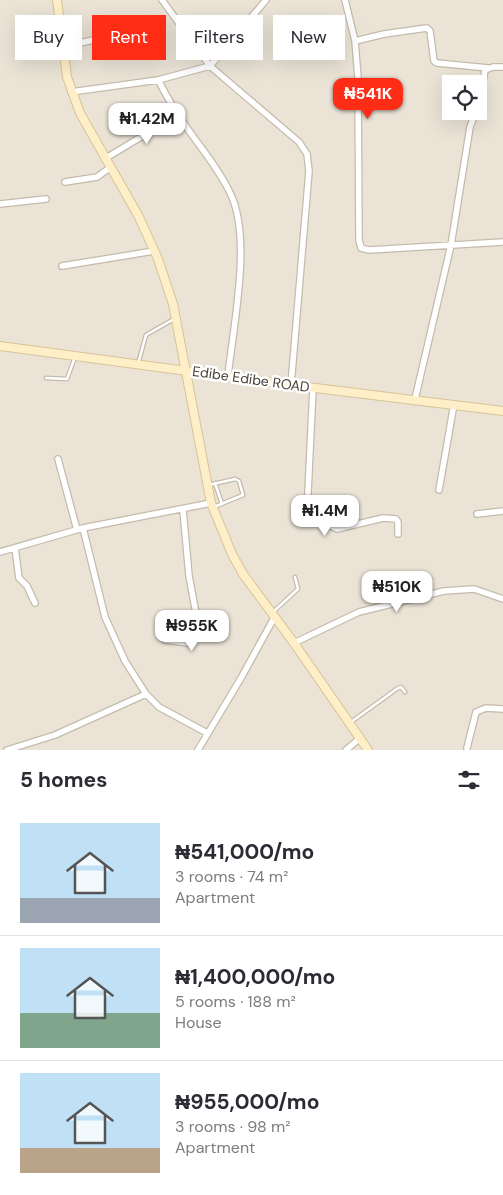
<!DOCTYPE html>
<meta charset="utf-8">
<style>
body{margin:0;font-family:"DM Sans",sans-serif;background:#f7f7f7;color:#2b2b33;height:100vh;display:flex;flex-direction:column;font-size:19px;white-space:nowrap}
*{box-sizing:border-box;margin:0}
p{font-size:16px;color:#7c7c81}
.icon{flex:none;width:28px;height:28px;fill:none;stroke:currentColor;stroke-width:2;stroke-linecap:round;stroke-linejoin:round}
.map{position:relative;height:750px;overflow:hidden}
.panel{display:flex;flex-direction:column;background:#fff;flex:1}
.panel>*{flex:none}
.guide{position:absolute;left:15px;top:15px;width:474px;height:45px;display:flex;gap:10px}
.buttons{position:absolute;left:442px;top:75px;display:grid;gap:10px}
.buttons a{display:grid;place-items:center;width:45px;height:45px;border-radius:0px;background:#fff;box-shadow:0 5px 20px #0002;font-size:25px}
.price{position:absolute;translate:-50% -42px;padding:0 11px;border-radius:10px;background:#fff;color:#222;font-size:16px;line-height:32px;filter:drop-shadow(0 1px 2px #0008)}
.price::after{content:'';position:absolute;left:50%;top:30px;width:15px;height:11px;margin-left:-8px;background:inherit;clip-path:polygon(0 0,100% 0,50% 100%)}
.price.active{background:#ff2c16;color:#fff}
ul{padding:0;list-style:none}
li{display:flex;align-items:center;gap:15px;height:125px;padding:0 20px}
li+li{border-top:1px solid #e1e1e2}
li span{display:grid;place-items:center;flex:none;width:140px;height:100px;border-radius:0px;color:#555}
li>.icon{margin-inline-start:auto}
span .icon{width:60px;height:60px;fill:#fffc;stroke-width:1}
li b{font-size:21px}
h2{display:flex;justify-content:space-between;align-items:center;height:60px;padding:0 20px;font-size:21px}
.pill{padding:0 18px;border-radius:0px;background:#fff;box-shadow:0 5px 20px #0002;font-size:18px;line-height:45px}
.pill.active{background:#ff2c16;color:#fff}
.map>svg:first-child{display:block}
.residential{fill:#eae3d6;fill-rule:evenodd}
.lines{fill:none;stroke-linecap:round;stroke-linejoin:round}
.lane-casing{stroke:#c5bbad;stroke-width:5}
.street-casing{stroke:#c5bbad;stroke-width:8}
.secondary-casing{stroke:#d8c396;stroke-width:10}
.lane{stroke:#fff;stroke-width:2.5}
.street{stroke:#fff;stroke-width:5.5}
.secondary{stroke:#ffefc9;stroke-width:8}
.labels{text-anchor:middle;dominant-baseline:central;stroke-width:5;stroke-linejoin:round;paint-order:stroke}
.street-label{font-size:14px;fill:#4a4136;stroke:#fff}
</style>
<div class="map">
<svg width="503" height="750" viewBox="0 0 503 750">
<rect width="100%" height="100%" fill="#f5f1e9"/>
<path class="residential" d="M0,0H503V750H0ZM451,84H479V111H451Z"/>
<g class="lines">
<defs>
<path id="lane" d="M138,364L146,335L174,319
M46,378L67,379L75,357
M215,483L222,504
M209,485L235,479L239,481L243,495L214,507
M272,613L298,589L295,577
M351,722L398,688L401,687L405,692"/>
<path id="street" d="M162,0L210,66L299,142L307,154L309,171L291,385
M345,0L355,41L358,78L359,240L361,248L369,250L503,242
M355,41L384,34L427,28L430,31L434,61L437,63L488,68
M63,47L106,37
M158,80C165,93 172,106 181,119C197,144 219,168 231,195C252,240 233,327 228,376
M71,92L158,80L210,66L266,0
M479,106L485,70L493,67H503
M106,158L146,134L181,119
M65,182L97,177L111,167
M0,204L46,199
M62,266L154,251
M313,388L307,513L310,517L337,529L383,518L396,519L398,522V534
M415,399L451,245L470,127L476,111
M58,459L77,530
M439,490L454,404
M477,514L503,511
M83,528L105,617L125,661L146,694L159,707L207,733
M15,548L19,578L27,586L35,603
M0,552L83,528L211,503
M165,640L187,643L198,624L189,576L183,510
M294,643L359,612L444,591L474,589L503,599
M467,748L476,712L486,708L503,709
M7,750L55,735L146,694
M198,750L241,678L274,618
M346,750L360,738"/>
<path id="secondary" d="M57,0L67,77L80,113L139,217L158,259L173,304L211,503L232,554L243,574L294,643L368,750
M0,346L291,385L503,411"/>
</defs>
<use href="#lane" class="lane-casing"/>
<use href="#street" class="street-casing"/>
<use href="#secondary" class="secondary-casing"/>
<use href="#lane" class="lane"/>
<use href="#street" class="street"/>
<use href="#secondary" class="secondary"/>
</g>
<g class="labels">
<g class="street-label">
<text transform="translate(251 379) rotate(8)">Edibe Edibe ROAD</text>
</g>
</g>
</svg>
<div class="buttons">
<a><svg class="icon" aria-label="locate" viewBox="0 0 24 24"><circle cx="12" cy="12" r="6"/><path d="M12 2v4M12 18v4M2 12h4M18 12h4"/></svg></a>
</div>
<b class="price active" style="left:368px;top:120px">₦541K</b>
<b class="price" style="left:147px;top:145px">₦1.42M</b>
<b class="price" style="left:325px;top:537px">₦1.4M</b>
<b class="price" style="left:397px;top:613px">₦510K</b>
<b class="price" style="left:192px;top:652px">₦955K</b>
<div class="guide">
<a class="pill">Buy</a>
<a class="pill active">Rent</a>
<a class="pill">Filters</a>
<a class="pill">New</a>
</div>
</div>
<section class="panel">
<h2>5 homes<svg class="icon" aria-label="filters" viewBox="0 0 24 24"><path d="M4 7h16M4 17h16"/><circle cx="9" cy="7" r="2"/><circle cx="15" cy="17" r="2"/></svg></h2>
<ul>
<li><span style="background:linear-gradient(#bfe0f5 75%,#9aa5b1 0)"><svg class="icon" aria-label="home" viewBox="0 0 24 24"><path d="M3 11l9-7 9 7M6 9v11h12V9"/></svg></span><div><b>₦541,000/mo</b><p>3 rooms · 74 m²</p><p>Apartment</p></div></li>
<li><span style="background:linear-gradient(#bfe0f5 65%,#7fa58c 0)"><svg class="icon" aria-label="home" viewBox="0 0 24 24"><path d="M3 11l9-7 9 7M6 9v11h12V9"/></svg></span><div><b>₦1,400,000/mo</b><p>5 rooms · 188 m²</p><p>House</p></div></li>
<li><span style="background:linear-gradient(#bfe0f5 75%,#b9a48a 0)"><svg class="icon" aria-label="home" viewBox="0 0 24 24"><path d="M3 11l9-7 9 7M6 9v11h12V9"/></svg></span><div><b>₦955,000/mo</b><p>3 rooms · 98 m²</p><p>Apartment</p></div></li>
</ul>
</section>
